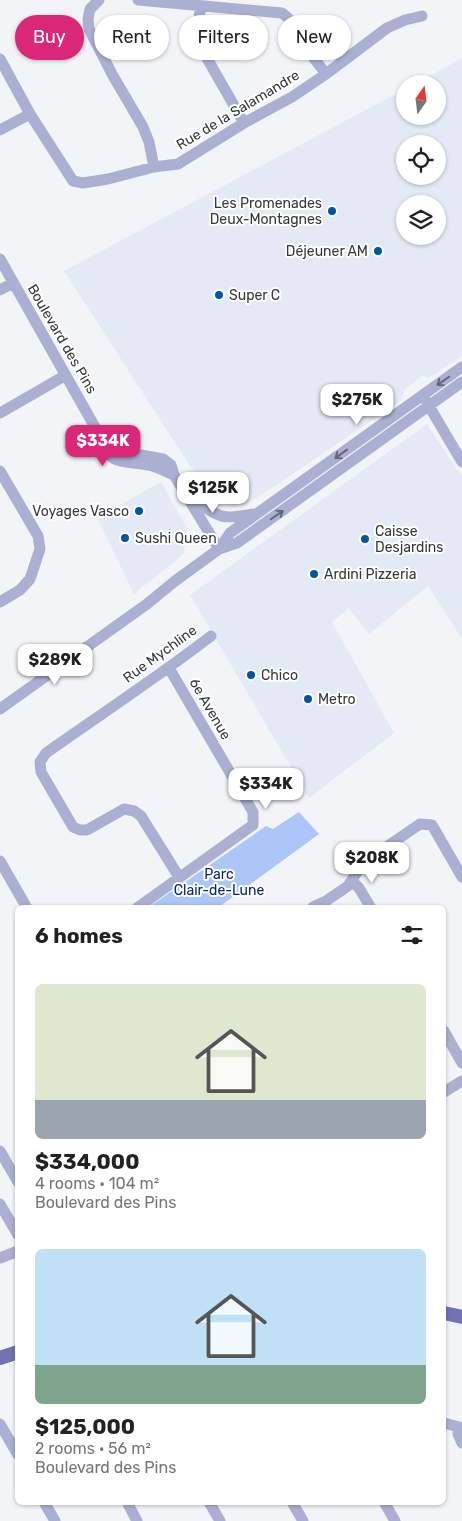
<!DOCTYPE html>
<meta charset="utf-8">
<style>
body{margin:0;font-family:Rubik,sans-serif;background:#f6f6f6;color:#222;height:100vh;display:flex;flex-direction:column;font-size:19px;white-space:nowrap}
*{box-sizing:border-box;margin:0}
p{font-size:16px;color:#767676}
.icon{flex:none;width:28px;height:28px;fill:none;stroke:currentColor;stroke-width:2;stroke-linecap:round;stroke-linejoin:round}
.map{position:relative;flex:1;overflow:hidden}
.details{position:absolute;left:15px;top:905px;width:431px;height:600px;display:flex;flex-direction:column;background:#fff;border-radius:8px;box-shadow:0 1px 4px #0004}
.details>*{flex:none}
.hud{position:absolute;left:15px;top:15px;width:432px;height:45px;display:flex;gap:10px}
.needle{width:32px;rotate:14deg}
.controls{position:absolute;left:396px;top:75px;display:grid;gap:10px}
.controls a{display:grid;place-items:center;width:50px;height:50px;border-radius:50%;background:#fff;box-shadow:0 1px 4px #0004;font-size:25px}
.price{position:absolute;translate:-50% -42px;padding:0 11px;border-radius:10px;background:#fff;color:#222;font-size:16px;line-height:32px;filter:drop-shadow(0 1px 2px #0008)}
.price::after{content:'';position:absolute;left:50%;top:30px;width:15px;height:11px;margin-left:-8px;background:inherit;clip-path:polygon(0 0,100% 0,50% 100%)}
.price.current{background:#db2777;color:#fff}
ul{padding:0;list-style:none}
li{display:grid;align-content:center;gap:10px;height:265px;padding:0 20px}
li span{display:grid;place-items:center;height:155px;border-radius:8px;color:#555}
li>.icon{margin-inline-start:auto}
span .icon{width:90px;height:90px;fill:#fffc;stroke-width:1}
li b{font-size:21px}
h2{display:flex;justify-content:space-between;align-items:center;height:60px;padding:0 20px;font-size:21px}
.chip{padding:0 18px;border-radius:22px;background:#fff;box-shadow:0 1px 4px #0004;font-size:18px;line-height:45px}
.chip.current{background:#db2777;color:#fff}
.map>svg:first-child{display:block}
.built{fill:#e4eaf5;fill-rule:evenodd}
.green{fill:#acc6fa}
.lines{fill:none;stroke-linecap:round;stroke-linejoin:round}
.minor{stroke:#abafd2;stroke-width:11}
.major{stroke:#7074b2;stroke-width:14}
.oneway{stroke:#656776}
.poi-dot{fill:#0056a3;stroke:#fff;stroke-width:2}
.labels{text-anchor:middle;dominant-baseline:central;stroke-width:4;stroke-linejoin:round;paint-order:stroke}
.street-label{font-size:14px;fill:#363738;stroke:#fff}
.poi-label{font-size:14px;fill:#363738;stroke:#fff;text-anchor:start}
.park-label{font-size:14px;fill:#062576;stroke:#fff}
</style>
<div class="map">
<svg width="462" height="1521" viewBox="0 0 462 1521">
<rect width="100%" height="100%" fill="#f2f4f8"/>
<path class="built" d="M462,58V356L429,378L422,376L404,390L402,400L275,486L245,505L214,503L64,271L405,89V116H438V84H415ZM405,144H438V176H405ZM405,204H438V236H405Z
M427,424L456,468L462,475V639L428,586L369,634L349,608L332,622L394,733L309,798L190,595Z
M161,482L187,528L184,554L134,594L97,518Z"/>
<path class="green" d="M299,812L319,834L219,907H149L266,826L273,829Z"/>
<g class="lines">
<path class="minor" d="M99,0L90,9L88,19L89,29L112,74L143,127L149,142L154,167
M138,0L282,13L288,18L299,39L326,74
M201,6C198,20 197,32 200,46L244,123
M0,59L30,114L73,181L83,183L108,179L154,167L178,164L244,123L292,97L326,74L387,28L405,20L422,16
M0,130L30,114
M0,259L100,436L119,451L163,459L171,465L174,475L219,549
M0,290L13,283
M426,401L462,462
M0,413L66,375
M101,438C108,466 123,461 148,465C157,467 165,471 174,475
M0,471L38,536L40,549L30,579L20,590L0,602
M191,497C217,516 220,521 253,514
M219,549L230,533L462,367
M0,709L147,604L175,581L219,549L237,543L462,382
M0,861L27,908
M179,877L141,816L134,811L124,809L87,830H80L73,827L41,772L40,762L46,753C101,714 158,677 211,636
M352,881L359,888L371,908
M313,907L326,901L348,886L363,863L420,824L432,825L462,877
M137,908L253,825V812L169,668
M444,1031L462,1063
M444,1092L462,1081
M0,1151L18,1182
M0,1204L18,1235
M0,1258L18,1251
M444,1423L462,1428
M0,1424L18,1455
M459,1427L458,1434L462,1443
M44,1502L55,1521
M127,1502L137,1521
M209,1502L220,1521
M292,1502L303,1521
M384,1502L395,1521"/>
<path class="major" d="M444,1313L462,1317
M0,1358L18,1352"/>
</g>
<defs><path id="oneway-shaft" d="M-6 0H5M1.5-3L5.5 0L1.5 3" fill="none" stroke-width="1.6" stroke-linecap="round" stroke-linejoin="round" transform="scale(1.25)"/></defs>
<g class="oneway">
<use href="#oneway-shaft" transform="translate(443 381) rotate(145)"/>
<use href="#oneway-shaft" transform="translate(341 454) rotate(144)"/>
<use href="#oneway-shaft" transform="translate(277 515) rotate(-35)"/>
</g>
<g class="poi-dot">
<circle cx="332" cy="211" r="5"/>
<circle cx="378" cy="251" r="5"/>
<circle cx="219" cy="295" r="5"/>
<circle cx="139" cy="511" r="5"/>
<circle cx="125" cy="538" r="5"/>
<circle cx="365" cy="539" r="5"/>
<circle cx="314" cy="574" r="5"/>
<circle cx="251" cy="675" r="5"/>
<circle cx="308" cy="699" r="5"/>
</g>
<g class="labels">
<g class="street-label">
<text transform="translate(238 110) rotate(-31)">Rue de la Salamandre</text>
<text transform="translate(62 339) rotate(60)">Boulevard des Pins</text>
<text transform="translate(160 654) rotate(-36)">Rue Mychline</text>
<text transform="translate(210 709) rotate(60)">6e Avenue</text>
</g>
<g class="poi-label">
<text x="322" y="203" text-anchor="end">Les Promenades<tspan x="322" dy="16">Deux-Montagnes</tspan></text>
<text x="368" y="251" text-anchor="end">Déjeuner AM</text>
<text x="229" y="295">Super C</text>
<text x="129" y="511" text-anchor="end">Voyages Vasco</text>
<text x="375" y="531">Caisse<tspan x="375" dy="16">Desjardins</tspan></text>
<text x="135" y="538">Sushi Queen</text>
<text x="324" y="574">Ardini Pizzeria</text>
<text x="261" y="675">Chico</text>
<text x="318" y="699">Metro</text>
</g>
<g class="park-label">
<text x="219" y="874">Parc<tspan x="219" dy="16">Clair-de-Lune</tspan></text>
</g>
</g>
</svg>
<div class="controls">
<a><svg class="needle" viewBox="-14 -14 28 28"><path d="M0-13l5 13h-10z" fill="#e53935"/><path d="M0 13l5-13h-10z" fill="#767676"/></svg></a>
<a><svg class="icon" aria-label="locate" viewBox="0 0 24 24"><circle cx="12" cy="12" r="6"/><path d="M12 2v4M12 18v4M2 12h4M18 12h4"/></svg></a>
<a><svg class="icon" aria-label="layers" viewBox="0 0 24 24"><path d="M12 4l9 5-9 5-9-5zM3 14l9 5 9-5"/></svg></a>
</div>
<b class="price" style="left:357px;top:426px">$275K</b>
<b class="price current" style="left:103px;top:467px">$334K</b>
<b class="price" style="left:213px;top:514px">$125K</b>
<b class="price" style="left:55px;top:686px">$289K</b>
<b class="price" style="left:266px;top:810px">$334K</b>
<b class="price" style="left:372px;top:884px">$208K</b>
<div class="hud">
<a class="chip current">Buy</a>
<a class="chip">Rent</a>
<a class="chip">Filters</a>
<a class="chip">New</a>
</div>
<section class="details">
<h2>6 homes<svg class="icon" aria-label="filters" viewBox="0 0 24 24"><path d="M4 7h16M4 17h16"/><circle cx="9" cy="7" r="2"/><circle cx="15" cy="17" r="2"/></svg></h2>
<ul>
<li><span style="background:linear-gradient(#dfe7d0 75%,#9aa5b1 0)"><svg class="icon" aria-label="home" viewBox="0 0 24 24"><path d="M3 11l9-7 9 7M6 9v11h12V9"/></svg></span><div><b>$334,000</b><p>4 rooms · 104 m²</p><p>Boulevard des Pins</p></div></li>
<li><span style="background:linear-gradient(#bfe0f5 75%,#7fa58c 0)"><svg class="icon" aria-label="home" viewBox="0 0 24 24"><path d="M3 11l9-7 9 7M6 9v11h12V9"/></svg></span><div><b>$125,000</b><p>2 rooms · 56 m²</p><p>Boulevard des Pins</p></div></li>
</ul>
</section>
</div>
